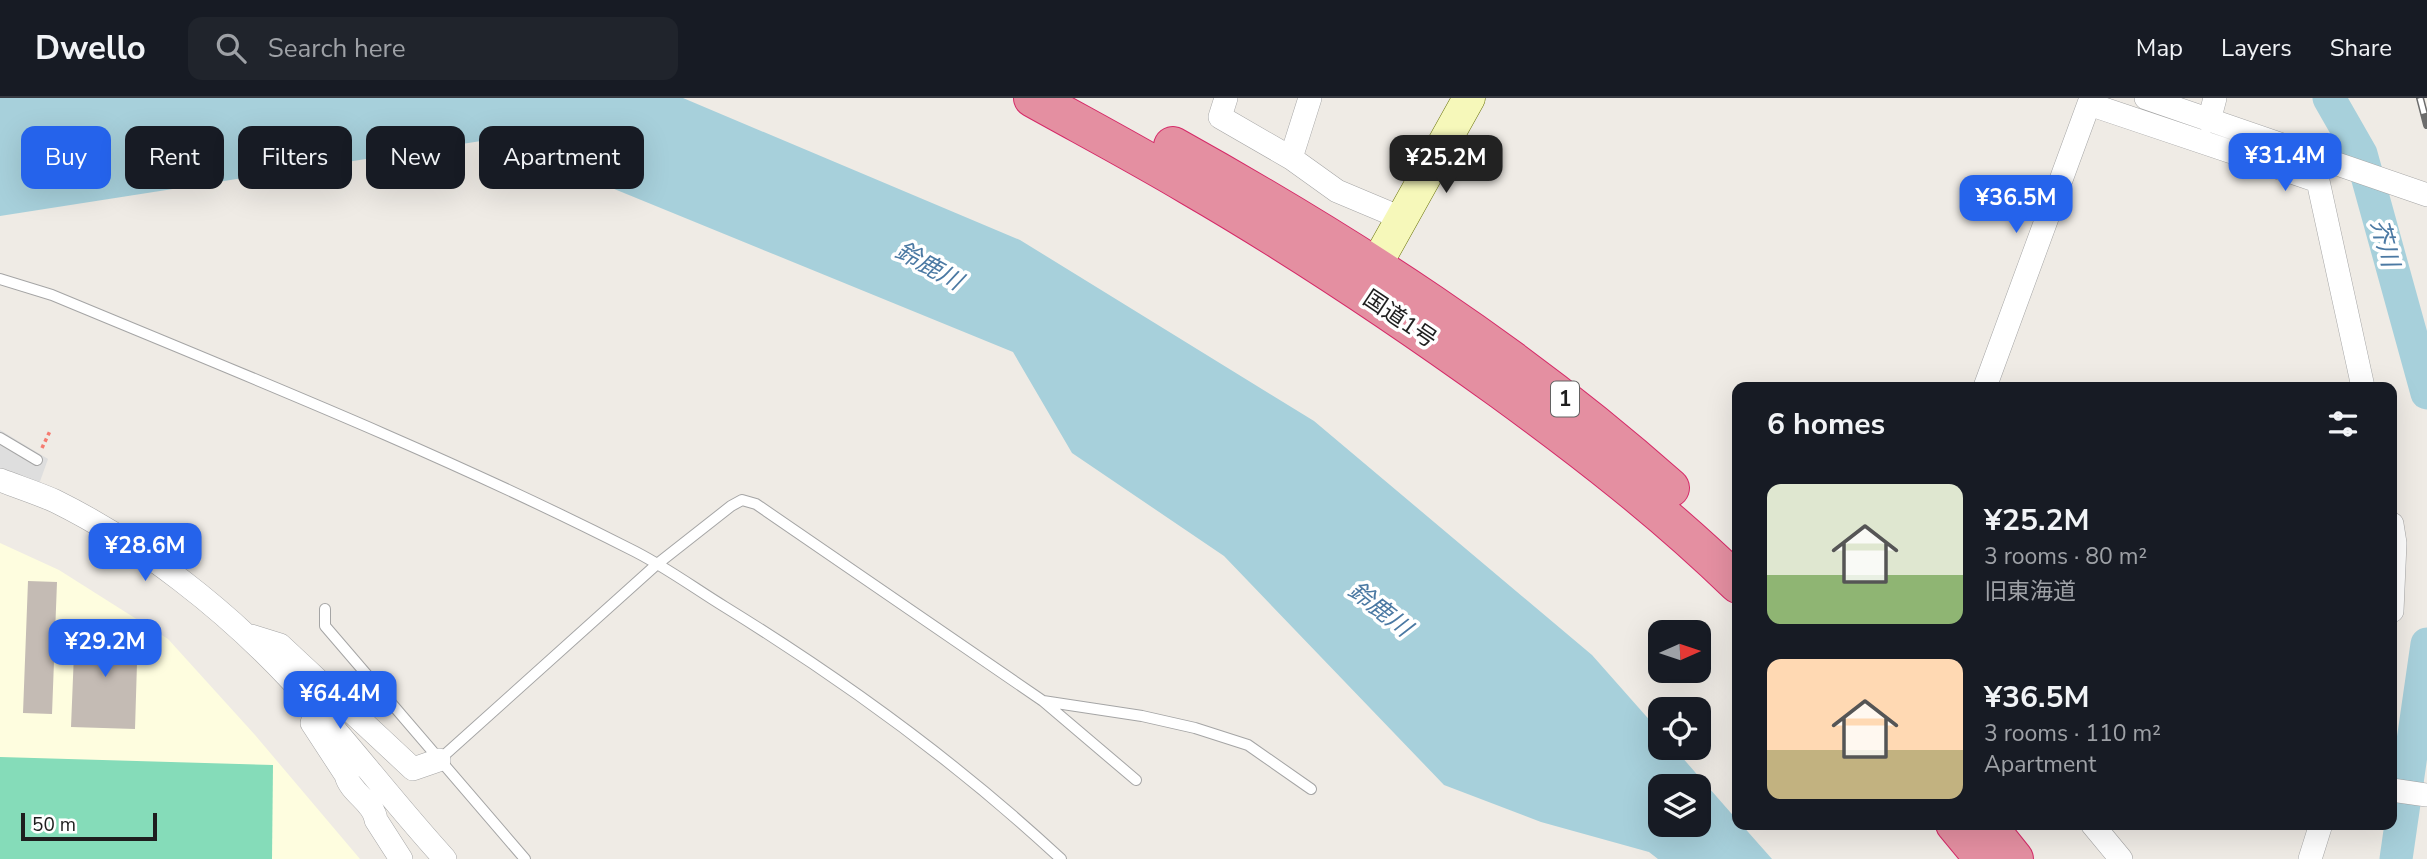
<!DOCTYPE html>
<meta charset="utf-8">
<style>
body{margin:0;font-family:"Nunito Sans","Noto Sans JP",sans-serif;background:#20242c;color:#f1f3f6;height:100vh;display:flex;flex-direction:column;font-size:26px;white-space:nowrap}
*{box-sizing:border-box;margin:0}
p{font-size:23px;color:#9ea1a6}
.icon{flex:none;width:38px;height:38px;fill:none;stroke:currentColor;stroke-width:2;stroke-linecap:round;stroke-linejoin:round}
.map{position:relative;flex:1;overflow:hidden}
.drawer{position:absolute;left:1732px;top:284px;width:665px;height:448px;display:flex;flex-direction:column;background:#171b24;border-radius:14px;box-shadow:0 7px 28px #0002}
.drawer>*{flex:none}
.guide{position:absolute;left:21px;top:28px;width:665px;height:63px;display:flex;gap:14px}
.needle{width:46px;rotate:87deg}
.tools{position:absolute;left:1648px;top:522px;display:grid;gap:14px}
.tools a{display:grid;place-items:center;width:63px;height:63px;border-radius:14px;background:#171b24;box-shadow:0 7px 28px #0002;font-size:35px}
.scale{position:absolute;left:21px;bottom:18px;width:136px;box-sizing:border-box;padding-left:7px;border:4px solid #1e1e1e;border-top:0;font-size:19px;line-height:24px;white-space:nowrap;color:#1e1e1e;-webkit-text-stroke:5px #fff;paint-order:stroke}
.price{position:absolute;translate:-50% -60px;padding:0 16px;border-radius:14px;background:#2563eb;color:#fff;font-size:23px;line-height:46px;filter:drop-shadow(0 2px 4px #0008)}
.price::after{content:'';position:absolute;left:50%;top:42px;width:21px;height:16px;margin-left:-10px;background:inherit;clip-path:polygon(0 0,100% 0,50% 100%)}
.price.on{background:#222;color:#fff}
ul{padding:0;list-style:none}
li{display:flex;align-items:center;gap:21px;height:175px;padding:0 35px}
li span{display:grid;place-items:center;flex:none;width:196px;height:140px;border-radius:14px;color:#555}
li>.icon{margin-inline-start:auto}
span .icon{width:84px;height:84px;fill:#fffc;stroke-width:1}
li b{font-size:30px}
h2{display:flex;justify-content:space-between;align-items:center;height:84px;padding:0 35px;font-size:30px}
.tag{padding:0 24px;border-radius:14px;background:#171b24;box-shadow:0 7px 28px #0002;font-size:24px;line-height:63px}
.tag.on{background:#2563eb;color:#fff}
header{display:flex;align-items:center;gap:42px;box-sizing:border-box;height:98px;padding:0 35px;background:#171b24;border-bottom:2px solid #363941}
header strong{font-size:33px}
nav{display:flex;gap:38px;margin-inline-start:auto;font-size:24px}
.search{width:490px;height:63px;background:#20242c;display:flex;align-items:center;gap:18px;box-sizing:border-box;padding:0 24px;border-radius:14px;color:#9ea1a6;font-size:26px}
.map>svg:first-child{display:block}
.education{fill:#fefddf}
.pitch{fill:#85dcb9}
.parking{fill:#dedede}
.water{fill:#a7d0db;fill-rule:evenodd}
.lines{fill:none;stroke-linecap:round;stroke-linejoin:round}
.river{stroke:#a7d0db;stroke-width:33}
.building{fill:#c4bbb4}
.lane-casing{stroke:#a5a5a5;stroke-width:12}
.street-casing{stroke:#a5a5a5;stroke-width:24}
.secondary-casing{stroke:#697308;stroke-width:33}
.highway-casing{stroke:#d52a68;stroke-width:40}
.path{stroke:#f57b70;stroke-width:3.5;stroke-dasharray:3.5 3.5;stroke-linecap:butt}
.lane{stroke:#fff;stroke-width:10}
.street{stroke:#fff;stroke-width:23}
.secondary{stroke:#f6f8ba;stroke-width:32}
.highway{stroke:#e48fa1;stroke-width:38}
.rail-casing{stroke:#6c6c6c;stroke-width:8}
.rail{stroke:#fff;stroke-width:5;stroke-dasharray:16;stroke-linecap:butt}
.labels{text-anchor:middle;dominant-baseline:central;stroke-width:7;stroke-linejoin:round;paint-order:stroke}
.shield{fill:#fff;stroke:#626262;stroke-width:2}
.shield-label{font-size:21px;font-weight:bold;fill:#1e1e1e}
.street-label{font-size:23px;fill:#1e1e1e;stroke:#fff}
.water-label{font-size:24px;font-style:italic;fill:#4b79a3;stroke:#fff}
</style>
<header>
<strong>Dwello</strong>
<div class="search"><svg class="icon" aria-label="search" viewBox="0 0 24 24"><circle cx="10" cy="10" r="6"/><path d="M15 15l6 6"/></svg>Search here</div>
<nav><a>Map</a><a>Layers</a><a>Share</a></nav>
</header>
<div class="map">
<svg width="2427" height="761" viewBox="0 0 2427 761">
<rect width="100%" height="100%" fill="#efebe5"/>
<path class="education" d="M0,445L59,472L168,541L255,637L360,761H0Z"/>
<path class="pitch" d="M0,659L273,667L272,761H0Z"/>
<path class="parking" d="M0,332L48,361L38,389L0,374Z"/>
<path class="water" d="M0,0H683L1020,142L1314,323L1592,557L1661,635V649H1673L1738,723V726H1741L1772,761H1658L1649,754L1541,724L1444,687L1224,458L1072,355L1013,254L602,86L481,43L0,118ZM1661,688H1699V726H1661Z"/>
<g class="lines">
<path class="river" d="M2329,0L2361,56L2427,295
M2396,761L2427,546"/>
</g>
<path class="building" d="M28,483L57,484L52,616L23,615Z
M75,530L138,532L135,631L71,629Z"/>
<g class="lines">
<defs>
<path id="lane" d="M0,181L52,197C247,278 443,356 630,451C663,467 694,490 725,509C845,583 958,665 1061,761
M0,340L37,362
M325,511V528L525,761
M1043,603L1142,618L1195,630L1248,647L1311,691
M439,662L656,467L731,408L742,402L756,406L1043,603L1136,682"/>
<path id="street" d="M1226,0L1220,19L1291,60L1337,93L1387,114L1401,123
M2146,0L2427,97
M2089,6L2318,83L2363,289
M2209,23L2215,0
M1291,60L1310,0
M1985,289L2091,0
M0,382C18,389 37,395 55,403C142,446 226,512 292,583C345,640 392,703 445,761
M2392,426L2395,445L2392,513
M251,538L280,547L413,671L439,662
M312,625L346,677C350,695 374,704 376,722L401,761
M2392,692L2427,697
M2092,726L2121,761
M2310,761L2321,726"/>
<path id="secondary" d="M1363,190L1469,0"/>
<path id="highway" d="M1033,0C1085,29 1138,57 1190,88C1297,150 1400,219 1500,291C1584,352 1664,414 1738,486
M1173,48C1349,146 1520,256 1670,390
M1955,726L1984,761
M1986,726L2014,761"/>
</defs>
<use href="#lane" class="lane-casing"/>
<use href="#street" class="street-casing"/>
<use href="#secondary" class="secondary-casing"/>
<use href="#highway" class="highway-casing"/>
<path class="path" d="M42,350L50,333"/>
<use href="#lane" class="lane"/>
<use href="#street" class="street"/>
<use href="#secondary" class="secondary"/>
<use href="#highway" class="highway"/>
<defs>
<path id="rail" d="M2420,0L2427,27"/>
</defs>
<use href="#rail" class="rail-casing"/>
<use href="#rail" class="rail"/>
</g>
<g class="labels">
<rect class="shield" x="1551" y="283.5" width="28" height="35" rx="5"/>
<g class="shield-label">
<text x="1565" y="301">1</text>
</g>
<g class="street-label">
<text transform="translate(1400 221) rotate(34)">国道1号</text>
</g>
<g class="water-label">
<text transform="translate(2385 145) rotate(75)">芥川</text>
<text transform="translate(929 168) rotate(29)">鈴鹿川</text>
<text transform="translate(1380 511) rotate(38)">鈴鹿川</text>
</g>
</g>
</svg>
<div class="tools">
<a><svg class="needle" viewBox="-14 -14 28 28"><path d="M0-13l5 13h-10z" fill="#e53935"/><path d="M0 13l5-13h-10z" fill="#9ea1a6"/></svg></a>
<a><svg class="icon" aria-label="locate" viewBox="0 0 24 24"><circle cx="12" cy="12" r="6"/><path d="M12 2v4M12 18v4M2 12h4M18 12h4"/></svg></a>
<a><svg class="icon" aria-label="layers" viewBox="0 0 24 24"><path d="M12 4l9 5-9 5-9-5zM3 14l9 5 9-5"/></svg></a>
</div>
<div class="scale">50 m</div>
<b class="price" style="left:2285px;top:95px">¥31.4M</b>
<b class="price on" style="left:1446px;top:97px">¥25.2M</b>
<b class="price" style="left:2016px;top:137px">¥36.5M</b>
<b class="price" style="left:145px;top:485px">¥28.6M</b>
<b class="price" style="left:105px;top:581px">¥29.2M</b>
<b class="price" style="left:340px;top:633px">¥64.4M</b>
<div class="guide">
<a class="tag on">Buy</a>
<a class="tag">Rent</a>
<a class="tag">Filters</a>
<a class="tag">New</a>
<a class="tag">Apartment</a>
</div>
<section class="drawer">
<h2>6 homes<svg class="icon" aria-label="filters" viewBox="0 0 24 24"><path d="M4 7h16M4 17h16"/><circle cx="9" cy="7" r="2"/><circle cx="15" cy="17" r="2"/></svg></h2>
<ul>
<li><span style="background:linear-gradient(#dfe7d0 65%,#8fb573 0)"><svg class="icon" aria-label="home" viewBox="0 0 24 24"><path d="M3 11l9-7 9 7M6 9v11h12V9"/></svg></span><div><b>¥25.2M</b><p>3 rooms · 80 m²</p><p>旧東海道</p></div></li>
<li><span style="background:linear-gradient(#ffd9b3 65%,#c2b280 0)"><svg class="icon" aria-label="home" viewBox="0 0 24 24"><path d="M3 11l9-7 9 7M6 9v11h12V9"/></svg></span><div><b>¥36.5M</b><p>3 rooms · 110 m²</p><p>Apartment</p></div></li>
</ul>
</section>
</div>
